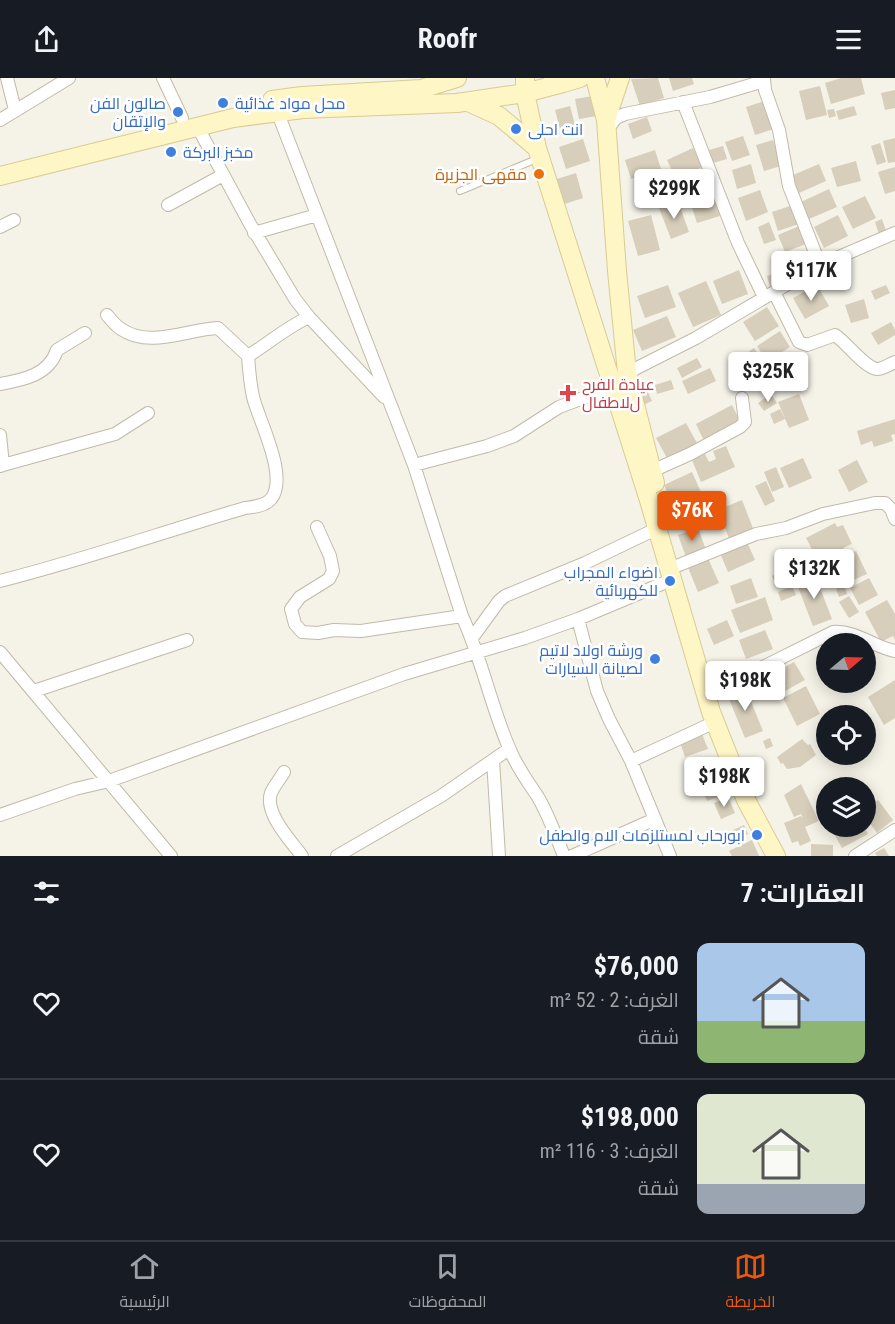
<!DOCTYPE html>
<html lang="ar">
<meta charset="utf-8">
<style>
body{margin:0;font-family:"Roboto Condensed",Cairo,sans-serif;background:#20242c;color:#f1f3f6;direction:rtl;height:100vh;display:flex;flex-direction:column;font-size:22px;white-space:nowrap}
*{box-sizing:border-box;margin:0}
p{font-size:20px;color:#9ea1a6}
.icon{flex:none;width:33px;height:33px;fill:none;stroke:currentColor;stroke-width:2;stroke-linecap:round;stroke-linejoin:round}
.map{position:relative;height:778px;overflow:hidden;direction:ltr}
.panel{display:flex;flex-direction:column;background:#171b24;flex:1}
.panel>*{flex:none}
.needle{width:39px;rotate:71deg}
.buttons{position:absolute;left:816px;top:555px;display:grid;gap:12px}
.buttons a{display:grid;place-items:center;width:60px;height:60px;border-radius:50%;background:#171b24;box-shadow:0 3px 15px #0003;font-size:30px}
.price{position:absolute;translate:-50% -51px;padding:0 14px;border-radius:6px;background:#fff;color:#222;font-size:20px;line-height:39px;filter:drop-shadow(0 2px 3px #0008)}
.price::after{content:'';position:absolute;left:50%;top:36px;width:18px;height:14px;margin-left:-9px;background:inherit;clip-path:polygon(0 0,100% 0,50% 100%)}
.price.active{background:#ea580c;color:#fff}
ul{padding:0;list-style:none}
li{display:flex;align-items:center;gap:18px;height:150px;padding:0 30px}
li+li{border-top:2px solid #363941}
li span{display:grid;place-items:center;flex:none;width:168px;height:120px;border-radius:12px;color:#555}
li>.icon{margin-inline-start:auto}
span .icon{width:72px;height:72px;fill:#fffc;stroke-width:1}
li b{font-size:26px}
h2{display:flex;justify-content:space-between;align-items:center;height:72px;padding:0 30px;font-size:26px}
header{display:flex;justify-content:space-between;align-items:center;height:78px;padding:0 30px;background:#171b24;font-size:27px;font-weight:700}
.tab-bar{display:flex;justify-content:space-around;align-items:center;height:84px;border-top:2px solid #363941;background:#171b24;font-size:16px;color:#9ea1a6}
.tab-bar a{display:grid;justify-items:center;gap:3px}
.tab-bar .active{color:#ea580c}
.map>svg:first-child{display:block}
.building{fill:#d7cebb}
.lines{fill:none;stroke-linecap:round;stroke-linejoin:round}
.lane-casing{stroke:#c1baa8;stroke-width:8}
.street-casing{stroke:#c1baa8;stroke-width:14}
.secondary-casing{stroke:#d8cb93;stroke-width:20}
.lane{stroke:#fff;stroke-width:6}
.street{stroke:#fff;stroke-width:12}
.secondary{stroke:#fff6c6;stroke-width:18}
.shop-dot{fill:#3f7fe0;stroke:#fff;stroke-width:2}
.food-dot{fill:#e8710a;stroke:#fff;stroke-width:2}
.health-dot{fill:#e0444e;stroke:#fff;stroke-width:2}
.labels{text-anchor:middle;dominant-baseline:central;stroke-width:5;stroke-linejoin:round;paint-order:stroke}
.shop-label{font-size:16px;fill:#366cbe;stroke:#fff;text-anchor:end}
.food-label{font-size:16px;fill:#c56008;stroke:#fff;text-anchor:end}
.health-label{font-size:16px;fill:#be3a42;stroke:#fff;text-anchor:start}
</style>
<header><svg class="icon" aria-label="menu" viewBox="0 0 24 24"><path d="M4 6h16M4 12h16M4 18h16"/></svg>Roofr<svg class="icon" aria-label="share" viewBox="0 0 24 24"><path d="M12 15V3M7 8l5-5 5 5M5 13v7h14v-7"/></svg></header>
<div class="map">
<svg width="895" height="778" viewBox="0 0 895 778">
<rect width="100%" height="100%" fill="#f5f2e7"/>
<path class="building" d="M658,0L664,20L640,28L631,1Z
M669,0H692L694,6L673,13Z
M841,0H861L865,16L831,26L825,5Z
M820,8L827,37L806,42L799,13Z
M895,12V30L885,32L881,15Z
M593,18L597,38L579,41L575,21Z
M765,23L774,51L755,57L746,29Z
M570,28L575,47L560,51L555,32Z
M854,28L857,37L839,42L836,33Z
M834,31L836,38L829,40L827,32Z
M647,39L652,53L633,61L628,46Z
M743,58L750,77L732,83L725,64Z
M895,60V84L888,85L883,63Z
M583,61L590,83L566,91L559,69Z
M773,62L781,88L764,93L756,67Z
M880,65L886,84L877,87L871,68Z
M723,68L727,81L713,85L709,72Z
M693,70L702,89L676,101L667,82Z
M655,72L661,91L631,101L625,82Z
M856,83L861,103L837,109L831,90Z
M751,86L756,105L737,111L732,92Z
M819,86L826,103L799,115L791,98Z
M895,89V113L885,116L878,94Z
M576,95L583,120L562,127L554,102Z
M709,104L720,138L697,145L686,111Z
M829,111L837,129L809,141L801,124Z
M760,112L768,134L746,143L738,120Z
M865,118L876,140L853,151L842,129Z
M678,123L689,154L671,161L659,130Z
M793,127L799,146L778,153L772,134Z
M651,137L660,172L638,178L628,143Z
M838,137L848,158L824,170L814,149Z
M882,141L886,153L879,156L875,144Z
M769,144L776,162L764,166L758,149Z
M799,148L806,166L785,174L778,157Z
M739,192L748,216L722,226L713,203Z
M779,194L783,204L770,208L767,198Z
M706,203L721,237L693,249L678,215Z
M668,207L676,229L645,240L637,218Z
M817,207L829,228L805,241L793,220Z
M886,207L890,215L875,222L871,213Z
M864,221L869,240L851,245L845,227Z
M767,229L779,248L755,263L743,244Z
M667,238L676,259L642,273L633,252Z
M891,244L895,252V257L878,267L871,255Z
M780,253L790,269L767,284L757,268Z
M754,270L764,285L747,298L736,283Z
M791,277L799,290L778,303L770,289Z
M697,280L702,289L682,300L677,290Z
M710,290L716,303L688,316L682,303Z
M741,293L749,307L742,311L734,297Z
M671,302L674,311L657,316L655,307Z
M644,305L652,323L643,327L635,309Z
M771,316L777,325L764,333L758,325Z
M799,316L809,342L789,350L778,324Z
M732,327L740,343L726,354L724,350L703,361L696,346Z
M780,331L785,341L774,346L770,336Z
M895,341V356L891,357L893,363L874,369L872,363L861,367L857,353Z
M686,345L697,365L667,380L656,360Z
M726,368L735,389L701,404L692,382L705,376L709,384L716,381L713,373Z
M803,380L812,400L789,410L780,390Z
M857,382L868,404L849,414L838,392Z
M776,389L784,409L772,414L764,394Z
M692,394L705,423L677,435L664,407Z
M766,403L775,423L765,428L755,408Z
M742,422L754,453L730,463L718,432Z
M835,445L837,449L843,447L852,466L843,470L845,473L820,486L806,460Z
M698,450L706,472L686,479L678,457Z
M747,464L755,482L728,494L720,475Z
M856,473L867,496L849,504L838,482Z
M707,478L719,505L698,514L687,487Z
M783,493L788,505L777,509L772,498Z
M815,497L832,541L813,548L796,504Z
M751,500L758,519L736,526L730,508Z
M869,500L878,517L859,527L850,510Z
M844,507L847,516L839,519L836,511Z
M792,508L796,517L781,523L778,514Z
M849,518L859,534L849,540L839,524Z
M765,519L773,542L740,555L731,532Z
M887,522L895,536V562L893,558L881,564L865,534Z
M727,542L734,558L714,567L707,551Z
M765,552L773,571L746,581L739,562Z
M794,584L805,602L785,613L774,595Z
M895,602V640L884,647L868,619Z
M806,608L820,636L797,648L783,620Z
M745,609L763,653L745,660L727,616Z
M702,656L708,671L685,679L680,664Z
M770,660L773,668L766,671L763,663Z
M802,661L808,667L810,666L816,677L800,689L787,691L783,685L781,686L777,679Z
M714,690L719,704L700,711L695,697Z
M723,705L727,716L707,723L703,713Z
M801,706L819,743L805,749L811,763L800,768L798,763L792,765L784,745L801,738L803,740L801,736L794,739L784,717Z
M728,719L735,735L721,741L714,725Z
M878,722L893,742L877,755L866,740V732Z
M744,747L748,756L726,766L722,757Z
M838,748H864L868,756L842,770L832,752Z
M752,762L759,778H732L729,773Z
M811,766L833,767V778H811Z
M884,770L889,778H877L875,775Z"/>
<g class="lines">
<defs>
<path id="lane" d="M460,113L539,80"/>
<path id="street" d="M7,0L15,32
M163,0L182,40
M764,0L765,12L779,52L789,108L820,187
M683,24L738,165L764,219
M277,33L414,387L462,538C482,581 491,629 510,672C517,689 528,704 538,719C549,738 556,758 564,778
M0,42L69,0
M197,48L250,146L295,221L309,239L384,319
M607,52L616,40L625,36L710,19L764,3
M168,127L223,97
M0,149L14,142
M254,155L317,137
M774,214L799,264L807,267L835,257C846,264 865,290 877,291C883,291 890,286 895,284
M248,278C269,265 287,249 309,239
M627,295L696,260L820,187L895,155
M0,306C23,302 49,297 57,272L85,255
M0,357L3,387L0,388
M3,387L115,356L148,335
M414,387L487,368L514,358L559,329L613,309
M652,393L690,376L740,349L745,344L742,320
M317,449L330,478L333,493L329,501L300,519L291,531L295,546L302,554L318,555L334,552L361,553L462,538
M679,487L756,456L786,450L823,436L875,425H885L891,431L895,441
M0,503C83,482 163,454 245,430C254,429 265,428 271,421C289,399 259,343 253,319C250,305 249,292 248,278L218,250C187,251 150,271 121,251C116,248 111,242 107,237
M578,541L597,613L609,641L631,683L670,778
M472,560L499,523L505,518L585,485L656,451
M0,574L171,778
M34,613L187,562
M715,613L833,554C855,552 874,569 895,573
M493,682L499,778
M631,683L715,644
M284,694C280,701 274,708 271,715C264,735 291,763 302,778
M0,737L75,711L109,703L404,596L525,560L578,541L671,502
M337,778L441,718L509,671
M572,778L655,741
M855,778L895,752"/>
<path id="secondary" d="M525,0V15L537,70L648,419L711,634L746,722L776,778
M595,0L606,42L617,193L627,295L655,405
M552,4L563,5L580,0
M272,22L302,18L421,11L457,0
M468,24L499,38L537,70
M606,42L620,0
M0,98L233,40L303,31L457,25L525,15L563,5"/>
</defs>
<use href="#lane" class="lane-casing"/>
<use href="#street" class="street-casing"/>
<use href="#secondary" class="secondary-casing"/>
<use href="#lane" class="lane"/>
<use href="#street" class="street"/>
<use href="#secondary" class="secondary"/>
</g>
<g class="shop-dot">
<circle cx="223" cy="25" r="6"/>
<circle cx="178" cy="34" r="6"/>
<circle cx="516" cy="51" r="6"/>
<circle cx="171" cy="74" r="6"/>
<circle cx="670" cy="503" r="6"/>
<circle cx="655" cy="581" r="6"/>
<circle cx="757" cy="757" r="6"/>
</g>
<circle class="food-dot" cx="539" cy="96" r="6"/>
<path class="health-dot" d="M565 306h6v6h6v6h-6v6h-6v-6h-6v-6h6z"/>
<g class="labels">
<g class="shop-label">
<text x="166" y="25">صالون الفن<tspan x="166" dy="18">والإتقان</tspan></text>
<text x="235" y="25" text-anchor="start">محل مواد غذائية</text>
<text x="528" y="51" text-anchor="start">انت احلى</text>
<text x="183" y="74" text-anchor="start">مخبز البركة</text>
<text x="658" y="494">اضواء المجراب<tspan x="658" dy="18">للكهربائية</tspan></text>
<text x="643" y="572">ورشة اوﻻد ﻻتيم<tspan x="643" dy="18">لصيانة السيارات</tspan></text>
<text x="745" y="757">ابورحاب لمستلزمات الام والطفل</text>
</g>
<g class="food-label">
<text x="527" y="96">مقهى الجزيرة</text>
</g>
<g class="health-label">
<text x="582" y="306">عيادة الفرح<tspan x="582" dy="18">لﻻطفال</tspan></text>
</g>
</g>
</svg>
<div class="buttons">
<a><svg class="needle" viewBox="-14 -14 28 28"><path d="M0-13l5 13h-10z" fill="#e53935"/><path d="M0 13l5-13h-10z" fill="#9ea1a6"/></svg></a>
<a><svg class="icon" aria-label="locate" viewBox="0 0 24 24"><circle cx="12" cy="12" r="6"/><path d="M12 2v4M12 18v4M2 12h4M18 12h4"/></svg></a>
<a><svg class="icon" aria-label="layers" viewBox="0 0 24 24"><path d="M12 4l9 5-9 5-9-5zM3 14l9 5 9-5"/></svg></a>
</div>
<b class="price" style="left:674px;top:142px">$299K</b>
<b class="price" style="left:811px;top:224px">$117K</b>
<b class="price" style="left:768px;top:325px">$325K</b>
<b class="price active" style="left:692px;top:464px">$76K</b>
<b class="price" style="left:814px;top:522px">$132K</b>
<b class="price" style="left:745px;top:634px">$198K</b>
<b class="price" style="left:724px;top:730px">$198K</b>
</div>
<section class="panel">
<h2>العقارات: 7<svg class="icon" aria-label="filters" viewBox="0 0 24 24"><path d="M4 7h16M4 17h16"/><circle cx="9" cy="7" r="2"/><circle cx="15" cy="17" r="2"/></svg></h2>
<ul>
<li><span style="background:linear-gradient(#a9c7e8 65%,#8fb573 0)"><svg class="icon" aria-label="home" viewBox="0 0 24 24"><path d="M3 11l9-7 9 7M6 9v11h12V9"/></svg></span><div><b>$76,000</b><p>الغرف: 2 · 52 m²</p><p>شقة</p></div><svg class="icon" aria-label="heart" viewBox="0 0 24 24"><path d="M12 20l-8-8c-3-5 5-10 8-4 3-6 11-1 8 4z"/></svg></li>
<li><span style="background:linear-gradient(#dfe7d0 75%,#9aa5b1 0)"><svg class="icon" aria-label="home" viewBox="0 0 24 24"><path d="M3 11l9-7 9 7M6 9v11h12V9"/></svg></span><div><b>$198,000</b><p>الغرف: 3 · 116 m²</p><p>شقة</p></div><svg class="icon" aria-label="heart" viewBox="0 0 24 24"><path d="M12 20l-8-8c-3-5 5-10 8-4 3-6 11-1 8 4z"/></svg></li>
</ul>
</section>
<nav class="tab-bar">
<a class="active"><svg class="icon" aria-label="map" viewBox="0 0 24 24"><path d="M3 6l6-2 6 2 6-2v14l-6 2-6-2-6 2zM9 4v14M15 6v14"/></svg>الخريطة</a>
<a><svg class="icon" aria-label="saved" viewBox="0 0 24 24"><path d="M7 4h10v16l-5-4-5 4z"/></svg>المحفوظات</a>
<a><svg class="icon" aria-label="home" viewBox="0 0 24 24"><path d="M3 11l9-7 9 7M6 9v11h12V9"/></svg>الرئيسية</a>
</nav>
